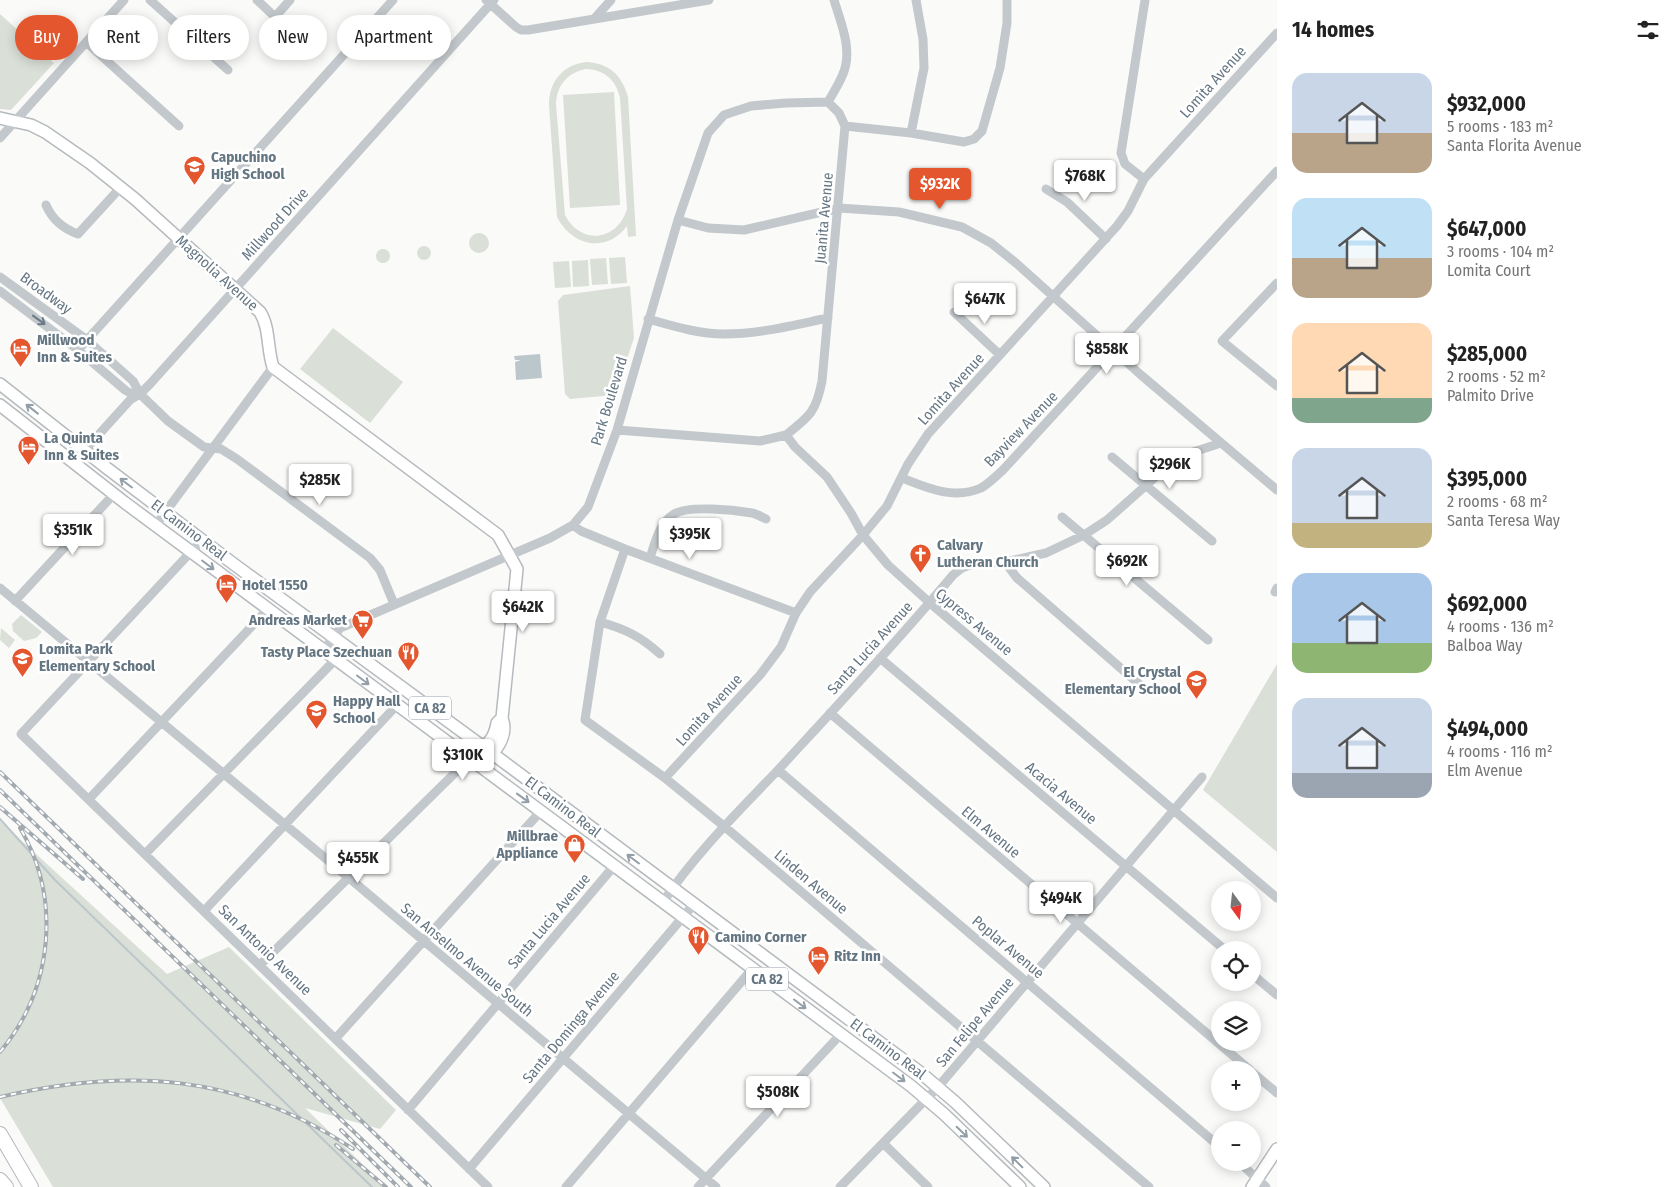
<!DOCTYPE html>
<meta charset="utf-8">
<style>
body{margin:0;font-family:"Fira Sans Condensed",sans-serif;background:#f2f2f2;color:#222;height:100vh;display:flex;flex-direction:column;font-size:19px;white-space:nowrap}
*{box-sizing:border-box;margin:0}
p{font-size:16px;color:#767676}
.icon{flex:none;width:28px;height:28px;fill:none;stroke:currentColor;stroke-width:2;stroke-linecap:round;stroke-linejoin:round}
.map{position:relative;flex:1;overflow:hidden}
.side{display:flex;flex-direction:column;background:#fff;width:400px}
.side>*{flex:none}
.guide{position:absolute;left:15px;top:15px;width:475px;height:45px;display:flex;gap:10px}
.needle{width:32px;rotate:165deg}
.tools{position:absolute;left:1211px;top:881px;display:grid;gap:10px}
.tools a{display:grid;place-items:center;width:50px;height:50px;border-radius:50%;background:#fff;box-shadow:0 2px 12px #0003;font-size:25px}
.price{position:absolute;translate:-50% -42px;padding:0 11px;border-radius:5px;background:#fff;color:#222;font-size:16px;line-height:32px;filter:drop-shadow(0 1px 2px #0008)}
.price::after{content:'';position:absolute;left:50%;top:30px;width:15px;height:11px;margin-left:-8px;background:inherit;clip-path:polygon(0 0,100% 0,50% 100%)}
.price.current{background:#e4572e;color:#fff}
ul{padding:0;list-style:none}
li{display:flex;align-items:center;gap:15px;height:125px;padding:0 15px}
li span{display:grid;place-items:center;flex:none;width:140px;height:100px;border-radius:15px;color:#555}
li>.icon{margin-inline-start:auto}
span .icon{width:60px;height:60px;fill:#fffc;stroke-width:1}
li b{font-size:21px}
h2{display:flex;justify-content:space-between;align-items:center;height:60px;padding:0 15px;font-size:21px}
.pill{padding:0 18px;border-radius:22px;background:#fff;box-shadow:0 2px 12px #0003;font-size:18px;line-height:45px}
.pill.current{background:#e4572e;color:#fff}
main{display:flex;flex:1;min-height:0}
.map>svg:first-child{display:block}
.green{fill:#dadfd7;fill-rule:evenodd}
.water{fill:#bbc7cb}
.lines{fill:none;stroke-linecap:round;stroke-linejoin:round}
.stream{stroke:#bbc7cb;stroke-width:2}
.major-casing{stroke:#b5babe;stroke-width:14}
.highway-casing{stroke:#b4b9bd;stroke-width:16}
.minor{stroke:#c3c8cc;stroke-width:9}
.major{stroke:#fff;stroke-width:11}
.highway{stroke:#fff;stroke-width:14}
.rail-casing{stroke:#a2aab0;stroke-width:4}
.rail{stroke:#fff;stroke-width:2;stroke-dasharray:5.5;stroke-linecap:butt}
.oneway{stroke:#6a7a87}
.oneway2{stroke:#939fa8}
.labels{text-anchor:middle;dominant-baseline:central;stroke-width:5;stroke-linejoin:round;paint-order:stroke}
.shield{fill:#fff;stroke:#939fa8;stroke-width:1}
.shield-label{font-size:14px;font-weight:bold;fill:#657683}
.street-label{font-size:15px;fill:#657683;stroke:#fff}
.poi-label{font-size:15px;font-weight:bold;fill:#657683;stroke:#fff;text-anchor:start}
</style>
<main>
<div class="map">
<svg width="1277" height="1187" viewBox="0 0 1277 1187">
<rect width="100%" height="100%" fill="#fafaf8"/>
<path class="green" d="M0,14L54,63L11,110L0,109Z
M586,62C609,63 622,75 628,97L636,236L628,237L627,226C606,254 572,246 557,217L549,105C549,81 563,65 586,62ZM586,69C605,70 616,80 620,98L627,209C617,242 580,245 565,215L556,104C557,85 567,73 586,69Z
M614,92L620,205L570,208L563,95Z
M469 243a10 10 0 1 1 20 0a10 10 0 1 1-20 0Z
M417 253a7 7 0 1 1 14 0a7 7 0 1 1-14 0Z
M376 256a7 7 0 1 1 14 0a7 7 0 1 1-14 0Z
M625,257L627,283L611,284L609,258Z
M606,258L608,284L592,285L590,259Z
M588,260L589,286L573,287L572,261Z
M569,261L571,287L555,288L553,262Z
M630,286L634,338L615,395L570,399L565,394L558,301L563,295Z
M333,328L403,382L370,423L300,369Z
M21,615L42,632L36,638L24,641L13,631L12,624Z
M1,628L15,640L9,648L0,640Z
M1277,664V852L1203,790Z
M0,821L167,974L229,947L396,1110L380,1129L305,1108L386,1187H53L0,1098Z"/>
<path class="water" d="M540,354L542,378L516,380L515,362L521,360H515L514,356Z"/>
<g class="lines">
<path class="stream" d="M0,819L55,880L372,1187"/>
<defs>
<path id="major" d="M0,118L31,125L45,132L90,163L135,199L260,312C270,328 267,349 273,367L498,535L517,569L502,718C507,731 501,744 492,754L486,755
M0,384L108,469L235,565L501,760L921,1073L955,1102L1044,1187
M0,405L124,502L911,1086L944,1114L1020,1187
M470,758C484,747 494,742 497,723L500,720
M1252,1187L1277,1149"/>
<path id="highway" d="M0,1134L31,1187
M0,1180L6,1187"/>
</defs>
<use href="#major" class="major-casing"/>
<use href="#highway" class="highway-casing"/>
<path class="minor" d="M150,0L228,70
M257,0L275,17L290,0
M486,0L516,27L521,30H528L709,0
M594,19L611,0
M86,42L179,126
M845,126L911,133L964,142L974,139L982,131L1000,68L1007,23V0
M911,133L924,68L923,39L916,0
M0,138L124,0
M1144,179L1125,164L1121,153L1145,0
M1046,189L1067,202L1106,239
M46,205C52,219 64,229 78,234L121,187
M678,220L708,228L744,230L839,208L899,212L962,227L991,243L1016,263L1141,375L1277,490
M0,277L87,340L133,381L140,394L168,421L204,447L221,449L237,459L370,558L380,570L394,604
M1277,283L1222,341L1277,386
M0,291L78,350L125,390L130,393L140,394
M954,312L1000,355
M648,319C673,326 698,334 724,334C760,334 794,325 828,318
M78,350L393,0
M617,430L760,441L786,435L795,447L827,477L851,513L863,535L888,565L930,603L1277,898
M786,435C810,416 816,412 822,381L845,126L839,113L828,102C833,93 839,84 843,74C853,50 841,23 834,0
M1112,457L1212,541
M73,463L130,400L140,394L150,384L494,0
M902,478C927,488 954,500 981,488C988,484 996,476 1002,471L1277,171
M1062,517L1208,640
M573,525L581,531L625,549L796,613
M155,526L273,367
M202,540L21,734L488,1187
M625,549L600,622L585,720L665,778L725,827L1149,1187
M650,558C655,543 659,523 674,514C689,505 734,510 752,513C757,514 762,517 766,519
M1005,562L1017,578L1147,691
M0,588L348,877L716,1187
M1275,592L1277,588
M15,601L114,494
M600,622C625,629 640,636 660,654
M324,650L340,628L550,538L573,525L588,507L617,430L678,220L708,133L724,115L751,106L786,103L828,102
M880,658L1225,950
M830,713L1250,1070
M778,770L1220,1147
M665,778L760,675L781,647L796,613L810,592L863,535L887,506L908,464L928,434L1117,226L1128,211L1144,179L1277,33
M89,799L268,609
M145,854L336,659L334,637
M663,902C695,854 738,812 778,770C837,706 897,642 953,575L962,568L973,564L1005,562L1046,553L1084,535L1107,520L1178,457L1221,443
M204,911L397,705
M260,965L470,758
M1252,974L1277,995
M336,1038L541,811
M1252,1072L1277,1093
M408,1110L614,866
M883,1143L928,1187
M1239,1162L1266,1187
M469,1169L694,904
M566,1187L753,968
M698,1187L841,1034
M840,1187L938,1087L1202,777"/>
<use href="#major" class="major"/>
<use href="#highway" class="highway"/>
<defs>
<path id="rail" d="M0,772L430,1187
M0,790L411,1187
M0,807L83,879
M0,1052C53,989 62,899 20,828
M0,1097C129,1067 240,1074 353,1149
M341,1130L398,1187
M336,1145L386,1187"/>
</defs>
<use href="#rail" class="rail-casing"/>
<use href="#rail" class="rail"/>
</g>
<defs><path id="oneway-shaft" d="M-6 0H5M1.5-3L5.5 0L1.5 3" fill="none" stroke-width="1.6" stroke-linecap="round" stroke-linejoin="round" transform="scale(1.25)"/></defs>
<use class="oneway" href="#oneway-shaft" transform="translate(39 320) rotate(36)"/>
<g class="oneway2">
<use href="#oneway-shaft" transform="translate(32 409) rotate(-142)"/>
<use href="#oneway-shaft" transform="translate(126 483) rotate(-143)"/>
<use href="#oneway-shaft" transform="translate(208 565) rotate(37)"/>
<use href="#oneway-shaft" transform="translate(363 680) rotate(37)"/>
<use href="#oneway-shaft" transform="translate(523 798) rotate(36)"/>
<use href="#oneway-shaft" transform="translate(633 859) rotate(-143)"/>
<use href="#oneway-shaft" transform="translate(800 1004) rotate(37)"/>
<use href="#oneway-shaft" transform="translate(899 1077) rotate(37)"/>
<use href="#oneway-shaft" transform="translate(962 1132) rotate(44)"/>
<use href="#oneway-shaft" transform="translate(1017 1162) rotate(-136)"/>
</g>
<defs>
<symbol id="school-pin" viewBox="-11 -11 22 30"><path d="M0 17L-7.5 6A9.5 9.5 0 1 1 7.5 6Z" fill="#e4572e" stroke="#fff"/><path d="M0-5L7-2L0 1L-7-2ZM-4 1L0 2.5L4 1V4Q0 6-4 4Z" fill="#fff"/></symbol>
<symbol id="hotel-pin" viewBox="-11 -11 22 30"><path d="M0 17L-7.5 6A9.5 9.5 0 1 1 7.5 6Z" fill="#e4572e" stroke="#fff"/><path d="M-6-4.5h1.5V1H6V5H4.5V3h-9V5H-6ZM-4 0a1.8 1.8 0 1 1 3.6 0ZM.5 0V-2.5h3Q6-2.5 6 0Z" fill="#fff"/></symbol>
<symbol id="church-pin" viewBox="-11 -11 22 30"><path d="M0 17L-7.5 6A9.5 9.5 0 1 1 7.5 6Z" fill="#e4572e" stroke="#fff"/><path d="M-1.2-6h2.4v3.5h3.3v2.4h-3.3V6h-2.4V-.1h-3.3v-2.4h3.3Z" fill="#fff"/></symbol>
<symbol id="supermarket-pin" viewBox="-11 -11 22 30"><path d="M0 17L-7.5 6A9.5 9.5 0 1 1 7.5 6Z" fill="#e4572e" stroke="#fff"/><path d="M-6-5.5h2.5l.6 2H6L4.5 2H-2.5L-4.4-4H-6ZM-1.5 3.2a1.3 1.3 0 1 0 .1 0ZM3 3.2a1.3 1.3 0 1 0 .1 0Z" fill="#fff"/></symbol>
<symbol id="restaurant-pin" viewBox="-11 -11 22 30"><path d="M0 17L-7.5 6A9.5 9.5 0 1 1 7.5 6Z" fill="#e4572e" stroke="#fff"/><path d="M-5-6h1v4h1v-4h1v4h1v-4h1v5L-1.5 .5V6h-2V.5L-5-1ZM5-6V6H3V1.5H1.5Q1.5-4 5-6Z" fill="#fff"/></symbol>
<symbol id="shop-pin" viewBox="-11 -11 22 30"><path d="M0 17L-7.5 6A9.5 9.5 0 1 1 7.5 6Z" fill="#e4572e" stroke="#fff"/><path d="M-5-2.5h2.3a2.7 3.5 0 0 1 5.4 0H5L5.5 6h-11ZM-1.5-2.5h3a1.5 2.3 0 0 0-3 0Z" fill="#fff"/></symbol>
</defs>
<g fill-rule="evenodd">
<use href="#school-pin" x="182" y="154" width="25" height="34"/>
<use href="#hotel-pin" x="8" y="336" width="25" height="34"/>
<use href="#hotel-pin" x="16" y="434" width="25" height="34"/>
<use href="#church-pin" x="908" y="542" width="25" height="34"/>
<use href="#hotel-pin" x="214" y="572" width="25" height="34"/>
<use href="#supermarket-pin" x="350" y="608" width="25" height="34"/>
<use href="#restaurant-pin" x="396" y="640" width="25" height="34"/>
<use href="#school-pin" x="10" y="646" width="25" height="34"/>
<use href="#school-pin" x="1184" y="668" width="25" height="34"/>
<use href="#school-pin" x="304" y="698" width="25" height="34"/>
<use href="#shop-pin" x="562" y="832" width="25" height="34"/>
<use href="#restaurant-pin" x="686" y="924" width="25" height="34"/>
<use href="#hotel-pin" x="806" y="944" width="25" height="34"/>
</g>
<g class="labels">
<g class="shield">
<rect x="409" y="696.5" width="42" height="23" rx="4"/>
<rect x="746" y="967.5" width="42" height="23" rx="4"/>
</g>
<g class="shield-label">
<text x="430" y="708">CA 82</text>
<text x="767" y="979">CA 82</text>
</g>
<g class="street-label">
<text transform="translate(1213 82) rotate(-48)">Lomita Avenue</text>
<text transform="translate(824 218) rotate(-85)">Juanita Avenue</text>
<text transform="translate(275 224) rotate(-48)">Millwood Drive</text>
<text transform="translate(217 273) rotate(42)">Magnolia Avenue</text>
<text transform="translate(46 293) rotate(36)">Broadway</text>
<text transform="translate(951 389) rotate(-48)">Lomita Avenue</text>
<text transform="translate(609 401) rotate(-73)">Park Boulevard</text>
<text transform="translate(1021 429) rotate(-46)">Bayview Avenue</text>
<text transform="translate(189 530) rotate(37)">El Camino Real</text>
<text transform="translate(974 622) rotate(40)">Cypress Avenue</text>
<text transform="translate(870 648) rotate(-48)">Santa Lucia Avenue</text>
<text transform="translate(709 710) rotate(-48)">Lomita Avenue</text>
<text transform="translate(1061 793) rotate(40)">Acacia Avenue</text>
<text transform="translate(563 807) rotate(37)">El Camino Real</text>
<text transform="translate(991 832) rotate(40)">Elm Avenue</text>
<text transform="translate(811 882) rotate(40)">Linden Avenue</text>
<text transform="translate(549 921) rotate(-50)">Santa Lucia Avenue</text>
<text transform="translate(1008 947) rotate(40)">Poplar Avenue</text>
<text transform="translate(265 950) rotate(44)">San Antonio Avenue</text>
<text transform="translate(467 960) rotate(40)">San Anselmo Avenue South</text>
<text transform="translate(975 1022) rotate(-50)">San Felipe Avenue</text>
<text transform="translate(571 1027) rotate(-50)">Santa Dominga Avenue</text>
<text transform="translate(888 1049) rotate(37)">El Camino Real</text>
</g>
<g class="poi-label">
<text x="211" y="157">Capuchino<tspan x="211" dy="17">High School</tspan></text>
<text x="37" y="340">Millwood<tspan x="37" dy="17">Inn &amp; Suites</tspan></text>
<text x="44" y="438">La Quinta<tspan x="44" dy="17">Inn &amp; Suites</tspan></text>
<text x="937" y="545">Calvary<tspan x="937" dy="17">Lutheran Church</tspan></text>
<text x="242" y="585">Hotel 1550</text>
<text x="347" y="620" text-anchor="end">Andreas Market</text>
<text x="39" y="649">Lomita Park<tspan x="39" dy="17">Elementary School</tspan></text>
<text x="392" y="652" text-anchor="end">Tasty Place Szechuan</text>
<text x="1181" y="672" text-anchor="end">El Crystal<tspan x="1181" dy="17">Elementary School</tspan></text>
<text x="333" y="701">Happy Hall<tspan x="333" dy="17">School</tspan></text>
<text x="558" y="836" text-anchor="end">Millbrae<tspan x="558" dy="17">Appliance</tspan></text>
<text x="715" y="937">Camino Corner</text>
<text x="834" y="956">Ritz Inn</text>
</g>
</g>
</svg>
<div class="tools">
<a><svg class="needle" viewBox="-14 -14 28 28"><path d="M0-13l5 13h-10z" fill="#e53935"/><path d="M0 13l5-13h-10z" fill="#767676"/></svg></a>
<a><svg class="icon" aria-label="locate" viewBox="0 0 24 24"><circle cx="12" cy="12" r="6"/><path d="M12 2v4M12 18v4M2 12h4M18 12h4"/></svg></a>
<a><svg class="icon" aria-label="layers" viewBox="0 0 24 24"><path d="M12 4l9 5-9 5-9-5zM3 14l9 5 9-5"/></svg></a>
<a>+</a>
<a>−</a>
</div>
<b class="price" style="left:1085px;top:202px">$768K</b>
<b class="price current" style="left:940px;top:210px">$932K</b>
<b class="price" style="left:985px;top:325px">$647K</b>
<b class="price" style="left:1107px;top:375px">$858K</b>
<b class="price" style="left:1170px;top:490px">$296K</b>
<b class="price" style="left:320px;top:506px">$285K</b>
<b class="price" style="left:73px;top:556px">$351K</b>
<b class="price" style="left:690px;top:560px">$395K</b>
<b class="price" style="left:1127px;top:587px">$692K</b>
<b class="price" style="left:523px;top:633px">$642K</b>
<b class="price" style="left:463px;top:781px">$310K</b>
<b class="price" style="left:358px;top:884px">$455K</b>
<b class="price" style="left:1061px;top:924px">$494K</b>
<b class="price" style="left:778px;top:1118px">$508K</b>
<div class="guide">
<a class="pill current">Buy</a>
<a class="pill">Rent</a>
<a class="pill">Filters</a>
<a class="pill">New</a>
<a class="pill">Apartment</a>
</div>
</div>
<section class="side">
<h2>14 homes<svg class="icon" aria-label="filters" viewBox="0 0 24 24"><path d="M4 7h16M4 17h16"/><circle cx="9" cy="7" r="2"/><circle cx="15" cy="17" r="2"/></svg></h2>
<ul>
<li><span style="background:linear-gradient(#c9d6e8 60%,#b9a48a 0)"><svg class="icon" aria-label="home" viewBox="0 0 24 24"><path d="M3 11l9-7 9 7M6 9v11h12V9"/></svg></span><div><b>$932,000</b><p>5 rooms · 183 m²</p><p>Santa Florita Avenue</p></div></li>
<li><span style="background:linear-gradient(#bfe0f5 60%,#b9a48a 0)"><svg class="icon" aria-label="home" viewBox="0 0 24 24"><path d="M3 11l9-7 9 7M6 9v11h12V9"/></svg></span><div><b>$647,000</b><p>3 rooms · 104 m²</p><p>Lomita Court</p></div></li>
<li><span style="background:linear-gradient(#ffd9b3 75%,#7fa58c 0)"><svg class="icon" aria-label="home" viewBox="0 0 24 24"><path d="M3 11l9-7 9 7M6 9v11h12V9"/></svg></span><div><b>$285,000</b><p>2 rooms · 52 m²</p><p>Palmito Drive</p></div></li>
<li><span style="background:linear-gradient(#c9d6e8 75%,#c2b280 0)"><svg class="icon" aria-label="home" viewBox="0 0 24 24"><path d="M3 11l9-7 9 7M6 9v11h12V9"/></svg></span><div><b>$395,000</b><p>2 rooms · 68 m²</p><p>Santa Teresa Way</p></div></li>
<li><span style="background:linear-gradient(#a9c7e8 70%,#8fb573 0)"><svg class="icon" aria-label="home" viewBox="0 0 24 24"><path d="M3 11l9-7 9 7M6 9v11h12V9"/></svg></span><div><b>$692,000</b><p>4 rooms · 136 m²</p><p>Balboa Way</p></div></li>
<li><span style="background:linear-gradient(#c9d6e8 75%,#9aa5b1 0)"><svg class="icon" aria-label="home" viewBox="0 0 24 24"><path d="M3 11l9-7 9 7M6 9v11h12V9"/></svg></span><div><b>$494,000</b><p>4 rooms · 116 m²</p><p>Elm Avenue</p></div></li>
</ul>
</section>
</main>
